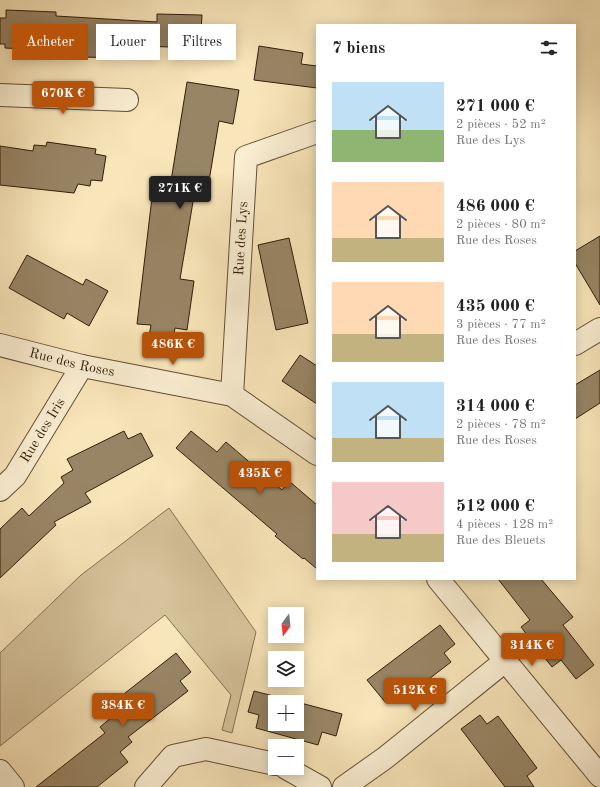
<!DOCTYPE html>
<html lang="fr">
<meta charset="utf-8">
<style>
body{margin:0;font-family:"Old Standard TT",serif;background:#f6f6f6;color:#222;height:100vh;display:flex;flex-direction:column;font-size:15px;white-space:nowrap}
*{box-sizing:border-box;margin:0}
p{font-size:13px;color:#767676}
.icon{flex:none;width:22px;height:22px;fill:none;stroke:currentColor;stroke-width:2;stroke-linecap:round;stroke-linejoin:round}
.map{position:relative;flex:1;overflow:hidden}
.drawer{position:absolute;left:316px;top:24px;width:260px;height:556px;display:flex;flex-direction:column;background:#fff;border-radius:0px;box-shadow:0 2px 10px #0003}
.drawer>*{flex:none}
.banner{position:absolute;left:12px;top:24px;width:244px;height:36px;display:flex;gap:8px}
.needle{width:26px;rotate:195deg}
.controls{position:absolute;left:268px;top:607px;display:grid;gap:8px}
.controls a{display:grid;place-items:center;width:36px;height:36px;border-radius:0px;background:#fff;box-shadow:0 2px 10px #0003;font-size:20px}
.price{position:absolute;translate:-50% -34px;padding:0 9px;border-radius:4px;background:#b45309;color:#fff;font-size:13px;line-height:26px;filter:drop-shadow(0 1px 2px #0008)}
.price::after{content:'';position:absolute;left:50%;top:24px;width:12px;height:9px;margin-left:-6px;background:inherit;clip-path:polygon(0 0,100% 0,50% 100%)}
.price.current{background:#222;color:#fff}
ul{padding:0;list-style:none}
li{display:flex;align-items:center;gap:12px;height:100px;padding:0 16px}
li span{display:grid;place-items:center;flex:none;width:112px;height:80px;border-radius:0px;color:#555}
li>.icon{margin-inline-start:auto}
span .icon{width:48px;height:48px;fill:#fffc;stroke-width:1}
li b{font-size:17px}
h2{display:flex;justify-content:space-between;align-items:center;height:48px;padding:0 16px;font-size:17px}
.tag{padding:0 14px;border-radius:0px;background:#fff;box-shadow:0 2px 10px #0003;font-size:14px;line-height:36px}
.tag.current{background:#b45309;color:#fff}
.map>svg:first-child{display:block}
.green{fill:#d6c39b;stroke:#847052}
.building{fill:#988565;stroke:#311e09}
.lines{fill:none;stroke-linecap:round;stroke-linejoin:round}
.street-casing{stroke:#635035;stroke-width:24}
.street{stroke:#faeed2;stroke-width:22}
.labels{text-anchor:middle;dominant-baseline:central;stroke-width:4;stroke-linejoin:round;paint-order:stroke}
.street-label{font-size:14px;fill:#311e09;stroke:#faeed2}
</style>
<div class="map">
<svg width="600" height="787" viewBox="0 0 600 787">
<rect width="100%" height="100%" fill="#f8e5b9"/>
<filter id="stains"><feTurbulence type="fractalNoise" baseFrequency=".005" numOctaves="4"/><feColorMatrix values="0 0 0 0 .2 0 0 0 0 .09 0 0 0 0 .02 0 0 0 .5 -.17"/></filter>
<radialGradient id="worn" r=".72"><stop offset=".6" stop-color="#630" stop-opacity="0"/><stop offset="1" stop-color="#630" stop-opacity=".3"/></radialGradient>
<path class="green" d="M169,508L256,632L232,733L222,730L231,695L165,615L0,746V653L81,575Z"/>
<path class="building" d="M6,10L56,12V16L157,22V14L202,15L200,48L140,46L139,54L127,53V58L82,57V52L5,48V44H0V18H6Z
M259,46L303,53L301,64L317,66V88L254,80Z
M187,82L239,90L233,124L219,121L208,187L196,184L180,279L194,281L187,330L175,328L173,339L149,336L151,325L137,324L153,189H156L158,179L171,181Z
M47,142L96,149L95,154L106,156L102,181L91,180L90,186L78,184L74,193L0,185V146L33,151L34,145L46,146Z
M600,236V305L575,263V251Z
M289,238L308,323L276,330L258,245Z
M27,255L83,285L86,279L108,291L89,326L67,313L64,319L9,288Z
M300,355L317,366V404L282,381Z
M600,370V403L575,419V385Z
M124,431L128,439L141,433L153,456L85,493L91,502L54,522L56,525L0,578V529L22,508L29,516L64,483L61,477L73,470L67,459Z
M191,431L217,452L226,442L282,490L289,481L317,505V569L304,558L303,559L275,536L277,534L176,448Z
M498,579H541L573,617L563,625L594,665L576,679L561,660L552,667L521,627L530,620Z
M440,625L455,644L444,653L451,662L399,702H385L367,680Z
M176,653L191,672L180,681L188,691L128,737L132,742L120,752L128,762L97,787H36L105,733L100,727L112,717L106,708Z
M254,691L297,702H275V724H297V702L342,714L336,736L322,732L318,745L256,728L259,715L248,712Z
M480,715L487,724L498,716L537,768L527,776L534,787H505L461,729Z"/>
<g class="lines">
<defs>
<g id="street">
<path d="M0,95L127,100"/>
<path d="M575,344L600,329"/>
<path id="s1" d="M0,345L82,366L232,395L317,454"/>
<path id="s2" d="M232,395L246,157L317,132"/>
<path id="s3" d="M0,490L15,476L82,366"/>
<path d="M438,579L600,776"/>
<path d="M286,768L320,787"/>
<path d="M0,771L13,787"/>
<path d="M146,787L173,756L206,749L275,764"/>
<path d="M344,787L385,758L505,661"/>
</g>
</defs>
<use href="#street" class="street-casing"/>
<use href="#street" class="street"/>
</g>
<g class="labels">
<g class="street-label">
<text stroke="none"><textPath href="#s2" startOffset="157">Rue des Lys</textPath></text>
<text stroke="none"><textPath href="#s1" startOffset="74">Rue des Roses</textPath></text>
<text stroke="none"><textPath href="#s3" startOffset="74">Rue des Iris</textPath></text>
</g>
</g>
<rect width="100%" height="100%" filter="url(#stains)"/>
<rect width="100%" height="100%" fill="url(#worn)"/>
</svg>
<div class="controls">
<a><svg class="needle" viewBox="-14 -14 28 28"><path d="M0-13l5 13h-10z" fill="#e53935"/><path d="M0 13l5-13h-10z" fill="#767676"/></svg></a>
<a><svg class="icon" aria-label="layers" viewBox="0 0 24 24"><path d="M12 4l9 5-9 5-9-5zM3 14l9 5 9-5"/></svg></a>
<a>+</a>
<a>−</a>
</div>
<b class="price" style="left:63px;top:115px">670K €</b>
<b class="price current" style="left:180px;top:210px">271K €</b>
<b class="price" style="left:173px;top:366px">486K €</b>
<b class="price" style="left:260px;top:495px">435K €</b>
<b class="price" style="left:532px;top:667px">314K €</b>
<b class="price" style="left:415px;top:712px">512K €</b>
<b class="price" style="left:123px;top:727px">384K €</b>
<div class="banner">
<a class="tag current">Acheter</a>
<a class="tag">Louer</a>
<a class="tag">Filtres</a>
</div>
<section class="drawer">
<h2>7 biens<svg class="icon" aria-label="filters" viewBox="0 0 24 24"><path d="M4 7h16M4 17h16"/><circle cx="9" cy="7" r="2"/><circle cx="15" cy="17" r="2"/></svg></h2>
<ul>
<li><span style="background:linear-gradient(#bfe0f5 60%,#8fb573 0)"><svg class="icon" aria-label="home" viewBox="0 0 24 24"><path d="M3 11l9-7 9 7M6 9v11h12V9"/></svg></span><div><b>271 000 €</b><p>2 pièces · 52 m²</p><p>Rue des Lys</p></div></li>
<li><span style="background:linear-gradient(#ffd9b3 70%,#c2b280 0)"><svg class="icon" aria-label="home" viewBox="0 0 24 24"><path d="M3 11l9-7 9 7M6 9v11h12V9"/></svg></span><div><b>486 000 €</b><p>2 pièces · 80 m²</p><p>Rue des Roses</p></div></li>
<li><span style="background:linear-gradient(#ffd9b3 65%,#c2b280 0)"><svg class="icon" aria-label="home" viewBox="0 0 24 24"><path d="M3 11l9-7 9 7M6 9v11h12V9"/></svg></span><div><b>435 000 €</b><p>3 pièces · 77 m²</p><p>Rue des Roses</p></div></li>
<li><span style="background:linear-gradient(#bfe0f5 70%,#c2b280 0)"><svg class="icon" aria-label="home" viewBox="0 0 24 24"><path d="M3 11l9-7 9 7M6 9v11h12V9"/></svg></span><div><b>314 000 €</b><p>2 pièces · 78 m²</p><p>Rue des Roses</p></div></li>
<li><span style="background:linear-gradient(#f6c9c9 65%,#c2b280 0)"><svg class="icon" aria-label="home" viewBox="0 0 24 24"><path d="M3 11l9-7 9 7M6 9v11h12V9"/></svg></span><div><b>512 000 €</b><p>4 pièces · 128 m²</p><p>Rue des Bleuets</p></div></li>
</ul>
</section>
</div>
